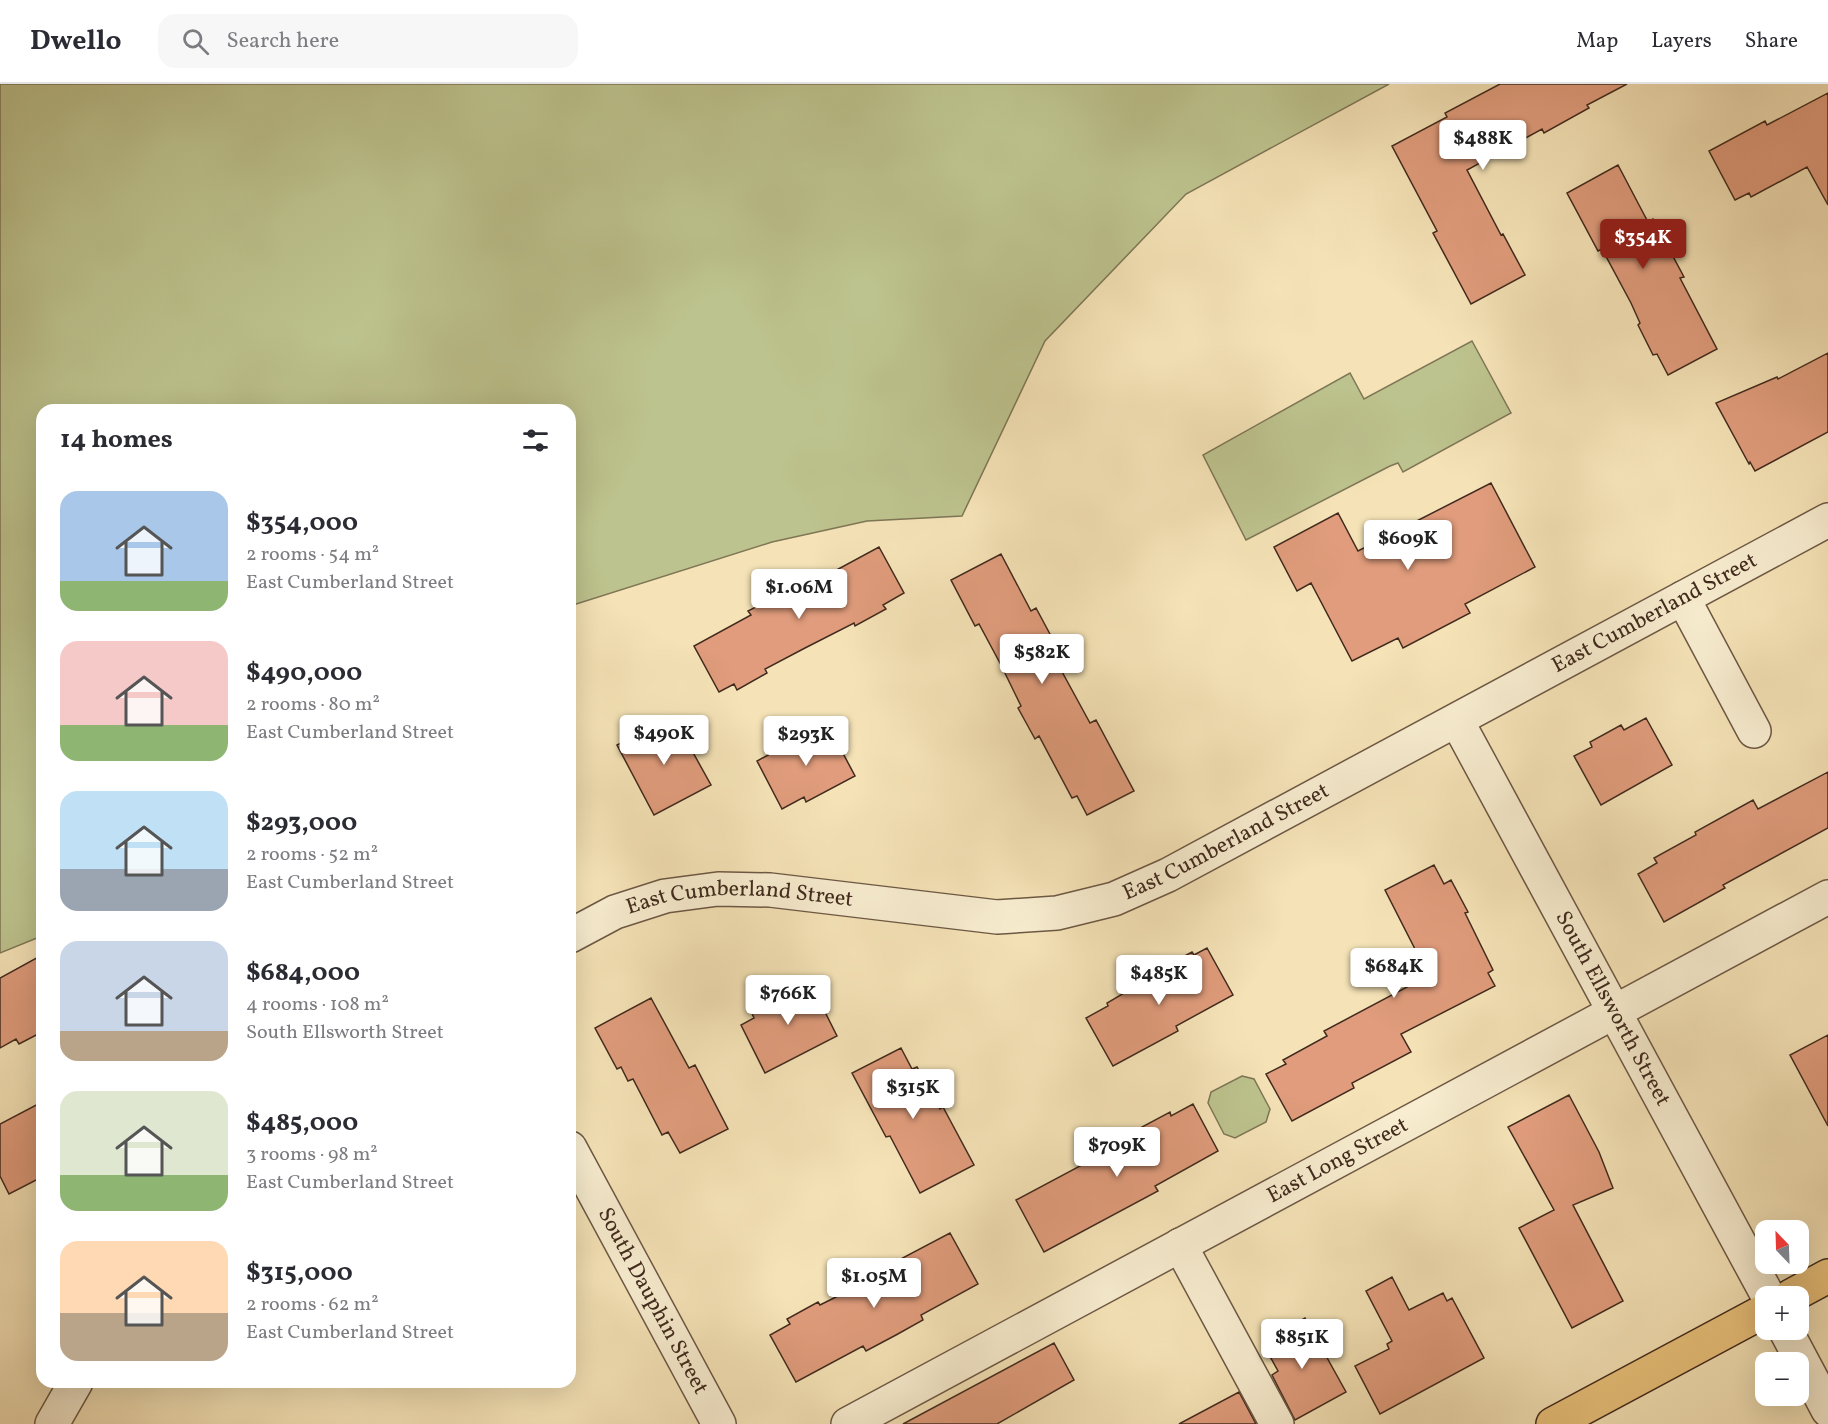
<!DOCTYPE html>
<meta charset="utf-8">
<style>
body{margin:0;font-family:Vollkorn,serif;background:#f7f7f7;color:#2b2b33;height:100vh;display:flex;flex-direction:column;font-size:22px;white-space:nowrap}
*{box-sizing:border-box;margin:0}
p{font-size:20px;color:#7c7c81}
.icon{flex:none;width:33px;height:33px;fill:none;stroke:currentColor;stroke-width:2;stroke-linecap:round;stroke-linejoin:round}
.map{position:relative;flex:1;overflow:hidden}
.sheet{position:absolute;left:36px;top:320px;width:540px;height:984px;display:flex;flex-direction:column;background:#fff;border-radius:18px;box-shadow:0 6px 24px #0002}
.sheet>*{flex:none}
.needle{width:39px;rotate:337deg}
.controls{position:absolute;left:1755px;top:1136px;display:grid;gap:12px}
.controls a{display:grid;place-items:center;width:54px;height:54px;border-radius:12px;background:#fff;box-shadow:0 6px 24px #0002;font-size:30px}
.price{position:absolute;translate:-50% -51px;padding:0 14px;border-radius:6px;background:#fff;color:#222;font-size:20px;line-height:39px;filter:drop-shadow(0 2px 3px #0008)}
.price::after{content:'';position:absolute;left:50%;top:36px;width:18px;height:14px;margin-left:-9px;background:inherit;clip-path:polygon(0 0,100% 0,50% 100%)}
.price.on{background:#8f2418;color:#fff}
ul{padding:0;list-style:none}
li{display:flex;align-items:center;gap:18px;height:150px;padding:0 24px}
li span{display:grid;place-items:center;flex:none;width:168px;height:120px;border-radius:18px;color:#555}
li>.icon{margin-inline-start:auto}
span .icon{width:72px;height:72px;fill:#fffc;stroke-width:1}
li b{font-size:26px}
h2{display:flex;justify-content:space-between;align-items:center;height:72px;padding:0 24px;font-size:26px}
header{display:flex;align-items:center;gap:36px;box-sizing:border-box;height:84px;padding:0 30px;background:#fff;border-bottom:2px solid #e1e1e2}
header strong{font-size:28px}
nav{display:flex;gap:33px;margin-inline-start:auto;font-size:21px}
.search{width:420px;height:54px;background:#f7f7f7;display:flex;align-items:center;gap:15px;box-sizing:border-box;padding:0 21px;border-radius:18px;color:#7c7c81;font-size:22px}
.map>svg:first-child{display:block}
.green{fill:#bdc38e;stroke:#7e7656;stroke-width:1.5}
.building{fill:#e09c7c;stroke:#402a1d;stroke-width:1.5}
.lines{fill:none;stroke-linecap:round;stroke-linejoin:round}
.minor-casing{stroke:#6d5844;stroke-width:36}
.major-casing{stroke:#402a1d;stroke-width:36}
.minor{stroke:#f8edd0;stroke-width:33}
.major{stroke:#eac27c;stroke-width:33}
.labels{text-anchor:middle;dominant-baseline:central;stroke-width:4.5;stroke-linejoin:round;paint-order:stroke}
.street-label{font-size:22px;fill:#402a1d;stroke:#f8edd0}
</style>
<header>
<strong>Dwello</strong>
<div class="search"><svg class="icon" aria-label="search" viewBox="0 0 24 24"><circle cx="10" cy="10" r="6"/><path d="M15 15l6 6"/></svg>Search here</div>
<nav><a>Map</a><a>Layers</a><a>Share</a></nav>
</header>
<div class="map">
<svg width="1828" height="1340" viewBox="0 0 1828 1340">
<rect width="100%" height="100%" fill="#f5e3b7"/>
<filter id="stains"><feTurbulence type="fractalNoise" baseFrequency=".00333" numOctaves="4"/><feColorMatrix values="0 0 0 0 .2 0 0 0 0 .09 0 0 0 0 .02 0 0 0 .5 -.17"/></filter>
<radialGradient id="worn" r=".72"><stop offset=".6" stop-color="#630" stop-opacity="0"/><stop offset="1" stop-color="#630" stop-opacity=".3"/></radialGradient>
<path class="green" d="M0,0H1389L1186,110L1045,257L962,432L867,437L772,458L570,522V326H42V852L0,869Z
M1472,257L1511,329L1403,388L1398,379L1390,382L1246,456L1203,371L1350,289L1364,315Z
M1242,992L1254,995L1270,1025L1266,1038L1235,1054L1224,1050L1208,1019L1211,1008Z"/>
<path class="building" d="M1500,0H1627L1587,21L1589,24L1544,49L1542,45L1467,86L1501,151L1503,150L1525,191L1471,220L1433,149L1437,147L1392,62L1447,33L1445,29Z
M1828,9V121L1807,83L1751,113L1749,109L1735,116L1709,67L1765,37L1767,41Z
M1618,81L1648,138L1653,135L1684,193L1680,194L1717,265L1668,291L1657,270L1653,271L1638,241L1640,239L1631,219L1602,165L1598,167L1567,109Z
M1828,269V348L1755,387L1750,378L1749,380L1716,319L1777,293L1778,295Z
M1491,399L1535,483L1465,520L1470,529L1403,564L1398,554L1352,577L1311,499L1297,507L1274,463L1338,429L1358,467Z
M879,463L904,509L883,521L886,525L855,542L854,539L805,564L765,585L767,589L737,606L734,600L719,608L694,562L751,531L748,527L777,512L804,497L807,502Z
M1001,470L1031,527L1036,524L1066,580L1060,584L1090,639L1096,636L1134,707L1087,731L1077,712L1072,714L1039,652L1035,655L1018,624L1021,622L1001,581L979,540L975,542L951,496Z
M1646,634L1672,681L1601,721L1574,672L1592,663L1590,658L1621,641L1624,646Z
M667,635L673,648L680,645L711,701L654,731L617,661Z
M827,639L855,692L806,718L804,713L782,725L757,677Z
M1828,688V744L1723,801L1725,804L1664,838L1638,790L1657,779L1654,774L1696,751L1695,748L1753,716L1758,725Z
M1434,781L1444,800L1451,796L1468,828L1465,829L1493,886L1488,889L1495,902L1401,950L1411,968L1352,999L1354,1004L1292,1037L1266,990L1286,980L1283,976L1327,952L1324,947L1426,893L1414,870L1417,869L1385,806Z
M1207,864L1233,911L1176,942L1178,947L1113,982L1086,934L1108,922L1107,919L1163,886L1162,884L1192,868L1194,871Z
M42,871V948L19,960L16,955L0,964V894Z
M808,894L837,952L765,989L741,941L754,934L751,927L765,920L764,917Z
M651,914L689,984L695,981L728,1045L680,1069L668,1048L662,1051L633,995L628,997L621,983L617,985L595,944Z
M1828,951V1042L1790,971Z
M901,964L912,985L917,983L940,1025L943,1023L974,1081L920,1109L890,1052L886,1053L852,989Z
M1569,1011L1599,1068L1613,1104L1573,1121L1623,1217L1572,1244L1519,1144L1554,1126L1508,1043Z
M42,1018V1093L9,1110L0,1092V1040Z
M1193,1020L1218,1067L1155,1102L1158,1107L1044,1168L1016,1116L1127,1057L1125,1052L1170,1028L1171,1032Z
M950,1149L978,1200L921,1231L923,1236L896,1251L866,1267L863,1262L796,1298L770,1251L790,1240L787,1235L818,1218L820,1221L868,1197L894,1182L893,1179Z
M1392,1193L1409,1226L1443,1209L1447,1217L1452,1214L1484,1274L1380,1330L1355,1282L1389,1265L1387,1260L1392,1257L1366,1207Z
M1305,1234L1346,1308L1295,1336L1272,1291L1278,1287L1262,1258Z
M1054,1259L1074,1296L997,1340H903Z
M1239,1308L1256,1340H1179Z"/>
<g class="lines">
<defs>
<g id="minor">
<path d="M1683,514L1754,647"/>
<path id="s1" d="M1457,637L1768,1212"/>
<path id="s2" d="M570,852L615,828L665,812L718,805L770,806L997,833L1057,829L1114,815L1168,791L1828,436"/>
<path id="s3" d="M570,1064L719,1340"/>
<path d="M1180,1161L1277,1340"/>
<path d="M1785,1245L1828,1326"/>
<path d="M52,1340L76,1298"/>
<path id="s4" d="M848,1340L1828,813"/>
</g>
<path id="major" d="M1791,1212L1828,1192
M1553,1340L1766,1226"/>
</defs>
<use href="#minor" class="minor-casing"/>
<use href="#major" class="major-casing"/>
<use href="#minor" class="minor"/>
<use href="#major" class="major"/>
</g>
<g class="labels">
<g class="street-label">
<text stroke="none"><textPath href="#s2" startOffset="1168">East Cumberland Street</textPath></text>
<text stroke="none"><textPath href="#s2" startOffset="682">East Cumberland Street</textPath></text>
<text stroke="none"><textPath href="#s2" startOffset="178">East Cumberland Street</textPath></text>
<text stroke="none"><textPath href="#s1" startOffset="327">South Ellsworth Street</textPath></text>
<text stroke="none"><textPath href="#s4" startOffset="556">East Long Street</textPath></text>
<text stroke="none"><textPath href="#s3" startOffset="174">South Dauphin Street</textPath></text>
</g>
</g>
<rect width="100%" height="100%" filter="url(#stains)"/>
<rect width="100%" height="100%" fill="url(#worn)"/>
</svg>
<div class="controls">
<a><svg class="needle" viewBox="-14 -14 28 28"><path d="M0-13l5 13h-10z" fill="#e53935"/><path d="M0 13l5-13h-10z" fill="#7c7c81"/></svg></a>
<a>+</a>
<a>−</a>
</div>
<b class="price" style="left:1483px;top:87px">$488K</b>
<b class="price on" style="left:1643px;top:186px">$354K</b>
<b class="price" style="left:1408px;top:487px">$609K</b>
<b class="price" style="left:799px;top:536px">$1.06M</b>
<b class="price" style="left:1042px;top:601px">$582K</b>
<b class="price" style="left:664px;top:682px">$490K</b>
<b class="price" style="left:806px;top:683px">$293K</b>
<b class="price" style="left:1394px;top:915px">$684K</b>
<b class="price" style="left:1159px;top:922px">$485K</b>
<b class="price" style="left:788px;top:942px">$766K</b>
<b class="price" style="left:913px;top:1036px">$315K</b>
<b class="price" style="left:1117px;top:1094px">$709K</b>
<b class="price" style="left:874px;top:1225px">$1.05M</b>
<b class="price" style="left:1302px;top:1286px">$851K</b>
<section class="sheet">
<h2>14 homes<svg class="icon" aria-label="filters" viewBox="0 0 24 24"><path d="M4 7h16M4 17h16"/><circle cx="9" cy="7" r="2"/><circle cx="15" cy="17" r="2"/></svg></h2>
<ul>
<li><span style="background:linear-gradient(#a9c7e8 75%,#8fb573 0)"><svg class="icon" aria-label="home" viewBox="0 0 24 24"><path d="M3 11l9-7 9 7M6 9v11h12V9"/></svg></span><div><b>$354,000</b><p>2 rooms · 54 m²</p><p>East Cumberland Street</p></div></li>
<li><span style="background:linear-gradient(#f6c9c9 70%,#8fb573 0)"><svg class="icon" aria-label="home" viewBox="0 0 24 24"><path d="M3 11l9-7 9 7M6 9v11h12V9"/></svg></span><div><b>$490,000</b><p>2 rooms · 80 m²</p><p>East Cumberland Street</p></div></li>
<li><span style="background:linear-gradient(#bfe0f5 65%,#9aa5b1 0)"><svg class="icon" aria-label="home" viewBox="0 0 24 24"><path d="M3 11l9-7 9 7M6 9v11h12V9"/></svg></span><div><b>$293,000</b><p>2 rooms · 52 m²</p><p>East Cumberland Street</p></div></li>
<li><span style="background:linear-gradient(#c9d6e8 75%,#b9a48a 0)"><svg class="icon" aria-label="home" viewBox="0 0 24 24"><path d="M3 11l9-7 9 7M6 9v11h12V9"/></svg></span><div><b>$684,000</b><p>4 rooms · 108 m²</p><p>South Ellsworth Street</p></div></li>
<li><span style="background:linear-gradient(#dfe7d0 70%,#8fb573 0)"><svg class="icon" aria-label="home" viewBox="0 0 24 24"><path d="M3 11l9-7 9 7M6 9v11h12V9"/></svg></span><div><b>$485,000</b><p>3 rooms · 98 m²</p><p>East Cumberland Street</p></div></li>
<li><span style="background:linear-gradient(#ffd9b3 60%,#b9a48a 0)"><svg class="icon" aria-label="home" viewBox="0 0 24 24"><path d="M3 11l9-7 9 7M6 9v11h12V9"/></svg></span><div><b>$315,000</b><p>2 rooms · 62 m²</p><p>East Cumberland Street</p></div></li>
</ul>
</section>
</div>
